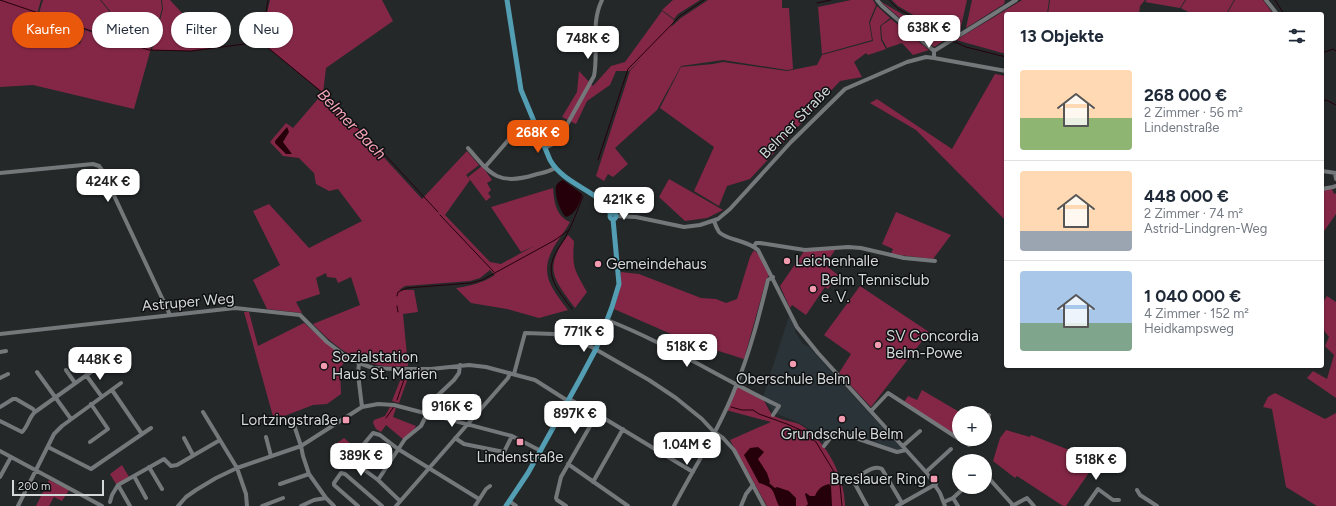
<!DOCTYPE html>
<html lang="de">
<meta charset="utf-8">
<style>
body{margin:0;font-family:Figtree,sans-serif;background:#f2f2f3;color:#1f2937;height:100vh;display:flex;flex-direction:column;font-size:15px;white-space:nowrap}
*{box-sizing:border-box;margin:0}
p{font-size:13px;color:#747a83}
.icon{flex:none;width:22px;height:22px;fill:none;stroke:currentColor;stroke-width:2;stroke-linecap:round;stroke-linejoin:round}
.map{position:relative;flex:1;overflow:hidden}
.panel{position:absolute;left:1004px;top:12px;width:320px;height:356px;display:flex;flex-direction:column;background:#fff;border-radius:4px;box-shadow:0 1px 3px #0004}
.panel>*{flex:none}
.banner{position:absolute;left:12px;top:12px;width:380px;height:36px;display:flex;gap:8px}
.fabs{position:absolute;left:952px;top:406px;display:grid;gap:8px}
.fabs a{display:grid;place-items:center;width:40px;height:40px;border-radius:50%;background:#fff;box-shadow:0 1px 3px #0004;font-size:20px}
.scale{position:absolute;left:12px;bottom:10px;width:92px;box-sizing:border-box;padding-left:4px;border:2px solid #d5d8d9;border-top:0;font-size:11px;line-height:14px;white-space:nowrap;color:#d5d8d9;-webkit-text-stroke:3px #0e1011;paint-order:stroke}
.price{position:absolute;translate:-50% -34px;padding:0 9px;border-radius:8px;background:#fff;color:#222;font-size:13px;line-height:26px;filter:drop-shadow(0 1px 2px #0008)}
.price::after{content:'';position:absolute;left:50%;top:24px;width:12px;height:9px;margin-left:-6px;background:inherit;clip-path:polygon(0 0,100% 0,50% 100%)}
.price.current{background:#ea580c;color:#fff}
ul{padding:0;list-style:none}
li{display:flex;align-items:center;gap:12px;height:100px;padding:0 16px}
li+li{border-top:1px solid #e0e1e3}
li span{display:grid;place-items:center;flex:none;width:112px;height:80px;border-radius:4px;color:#555}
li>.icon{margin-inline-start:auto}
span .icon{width:48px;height:48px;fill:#fffc;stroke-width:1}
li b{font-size:17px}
h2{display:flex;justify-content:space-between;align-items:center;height:48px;padding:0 16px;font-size:17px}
.chip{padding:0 14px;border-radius:18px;background:#fff;box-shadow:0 1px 3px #0004;font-size:14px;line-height:36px}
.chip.current{background:#ea580c;color:#fff}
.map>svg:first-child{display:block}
.built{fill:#2a3337}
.green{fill:#842746}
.water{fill:#25000a}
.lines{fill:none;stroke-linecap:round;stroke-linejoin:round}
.stream{stroke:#25000a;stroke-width:1}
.minor{stroke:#74787a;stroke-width:4}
.major{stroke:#549eb4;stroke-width:5}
.poi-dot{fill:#f29ab0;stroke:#0e1011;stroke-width:1.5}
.labels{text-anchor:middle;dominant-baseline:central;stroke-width:3;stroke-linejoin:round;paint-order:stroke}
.street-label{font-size:15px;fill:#d5d8d9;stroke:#0e1011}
.poi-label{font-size:15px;fill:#d5d8d9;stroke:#0e1011;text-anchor:start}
.water-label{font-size:16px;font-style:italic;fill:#f3a4b7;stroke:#0e1011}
</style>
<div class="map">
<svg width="1336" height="506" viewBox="0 0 1336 506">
<rect width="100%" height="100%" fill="#242829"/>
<path class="built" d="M789,316L795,328V332L803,344L809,347L902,449L897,450L839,430L832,431L824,444L814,433L800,423L774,413L763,397Z"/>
<path class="green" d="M0,0H41L37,14L60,22L56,35L80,44L85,30L100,35L110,11L101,0H161L162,9L134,109L33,85L0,87Z
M43,0H100L109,11L100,34L84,29L80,42L57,35L61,21L39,13Z
M162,0H170L214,48L191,51L152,50L163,9Z
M270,0H382L393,21L326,68L323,93L380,150L378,151L422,199L467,151L479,165L466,175L448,199L466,175L470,180L445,215L490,262L501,264L534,246L521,252L491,207L553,188C554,202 556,216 570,222C566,230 560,237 555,245C538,274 551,287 568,310L539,318L507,309L471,303L456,288C471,286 482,283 495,275L490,270L480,278L470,281L405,286L399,290H414L418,312L403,314L401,312L403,314L408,366C365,370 341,353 313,324L360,305L351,277L338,283L336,278L327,277L326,273L316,278L320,294L296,302L302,313L267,309L253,280L280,265L253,211L269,204L309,248L362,221L338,189L329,191L316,184L314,173L299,158L283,156L270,142L286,123L293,128L323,93L261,42L264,19L266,18Z
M673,0H700L678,14L674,19L662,10Z
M708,0H782V8H789L793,69L787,70L723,60L681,66L657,110L615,148L628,164L613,177L608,174L604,181L596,176L630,71L643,57L629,71H616L610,85L587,101L576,124L562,117L577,92L579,71L593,86L611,66L625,62L662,11L674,20L671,27L681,18Z
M851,0H873L876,5L869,22L872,40L822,54L818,7Z
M892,0H967L960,31L951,37L898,6Z
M972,0H1005L1004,4L966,28Z
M1022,0H1049L1047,14H1006V54L956,40Z
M1050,0H1145L1140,6L1139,14H1048Z
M1147,0H1185L1180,8L1145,2Z
M1186,0H1234L1226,14H1192L1181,8Z
M1235,0H1263L1273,14H1227Z
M880,1L945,40L934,47Z
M877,6L890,18L880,26L881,40L886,49L868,55L866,53L854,62L862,77L840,81L750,179L727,186L719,206L694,191L714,147L660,108L681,67L713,64L723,62L787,71L817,65L822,55L873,41L870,23Z
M891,19L929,50L913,55L902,43L887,48L882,39L881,26Z
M995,74L1006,76V221L916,130L870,103L877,99L952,149Z
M482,166L492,180L487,183L491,190L488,193L491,197L486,201L468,177Z
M669,179L723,210L707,218L685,221L659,197Z
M1332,189L1334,194L1336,193V214L1322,234V190Z
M896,212L951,235L933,259L891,254L893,249L882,244Z
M568,235L574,241C572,268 574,269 587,292L575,308C553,278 543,269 568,235Z
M837,247L825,265L838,275L828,289L825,287L806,315L792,305L790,308L780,286L805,250Z
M754,250L759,255L769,275L766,280L744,359L687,341L614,309L620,288L621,272L639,274L701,298L716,299L726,303L737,299L750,257Z
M860,286L929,332L871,407L839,373L851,354L824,335Z
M1327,296L1336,302V398L1307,378L1313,371L1327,379L1334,355L1325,346L1329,337L1322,328V303Z
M244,312H249L258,346L304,323L326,342L348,357L340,368L341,394L327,404L313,405L274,420Z
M410,372L399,403L392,401L403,373Z
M737,385C744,389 759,394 763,400C767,404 769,412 773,415C779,420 792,421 799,424C826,439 845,477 845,506H767L730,440L771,422L726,410Z
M922,390L961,413H959V438L904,402L908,396L917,400Z
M1275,393L1325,419L1336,413V506H1317L1286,487L1272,409L1263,407L1268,397Z
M390,407L396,408L393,417L416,426L412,433L404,440L386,425L381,432L376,429L373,423L374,420L385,416Z
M1006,430L1030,437L1031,435L1097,461L1066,506H1063L1017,476L1015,478L993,461L1000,438Z
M344,438L357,449L351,457L336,444Z
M122,465L129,477L116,484L110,474Z
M49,480L69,490L62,501L54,497L49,506H36Z"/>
<path class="water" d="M287,127L289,132L283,142L292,154H286L275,143V141Z
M563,180L582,194C581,202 575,215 566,217C560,212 554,194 556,186C557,183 560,181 563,180Z
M758,447L764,452L758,459L767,473L770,482L769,483L775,488L777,487L789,491L796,498V506H779C772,491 776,488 759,483L744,455L750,448Z
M829,484L831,486L832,506H806L808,504L805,494L806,493L810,496H815C818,489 821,486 829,484Z"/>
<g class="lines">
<path class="stream" d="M0,0L124,42
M889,0L897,8L950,39
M1275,0L1284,14
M817,3L831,0
M953,41L966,47L1006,57
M261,42L323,93L386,156L438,212
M261,42L268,0
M130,44L149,50L191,51L260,42
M1322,51L1325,52L1333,49L1336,51
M1322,101L1326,100L1336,105
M598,160L628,69L680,16L704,0
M440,215L494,272
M397,296L398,292L407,288L471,283L482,280L555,240L569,230
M397,306L398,312
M572,309C559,291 544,277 555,254C558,247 563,242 566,236C573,223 578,209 583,196
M397,400L406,374
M731,407L742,410H753L759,414L787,424L803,431L816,442L833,470L840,485L842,506
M386,418L393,408"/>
<path class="minor" d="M877,0L882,6L934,51
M1266,0L1277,14
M934,58V51L1016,0
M468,148C490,174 498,186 534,175C541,173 549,172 555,168
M545,148L555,143L559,139L594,76C599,51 590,24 602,0
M485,167L524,122
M1322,171L1336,173
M0,173L93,164L99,166L102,170L170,315
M1335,173L1336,179
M1322,189L1333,187L1336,186
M616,216L636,217L684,227L700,225L718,219L730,209L791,142L845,89L907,62L926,57L934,58L1006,71
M714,221C715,224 717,229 719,232C726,240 747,240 758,250L797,327L818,353L926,472L940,493L945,506
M754,246L756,243H760L805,250L848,247L861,248L904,258L935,261
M607,320C667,343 721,379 779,406L773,415
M0,334L235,308L300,315L327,342L344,355L359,363L373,368L395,369H431L469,365L486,367L535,380L568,401
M0,352L6,351
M89,358L96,368
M359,363L358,374L362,407
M66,370L75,383
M37,372L71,419
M514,374L525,333L554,334L590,346L649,380L676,398L702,419L714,432L723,438L734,450L764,506
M86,375L102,397
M0,378L8,374
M112,390L142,434
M569,399L597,414L693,472
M0,407L13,399H16L33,409L35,412
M871,411L888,393L959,439
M203,412L237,468L246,494L247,506
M0,421L22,432C28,427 29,417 35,412L105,362
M985,424L989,415
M294,425L301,446L303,456L309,474L326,498L334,506
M266,437L271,456
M184,438L193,455
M455,438L464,444L504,452L512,436
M959,439L969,445L975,443L978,439
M90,442L108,429L91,404
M824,446L834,433L838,432L897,452L906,450
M903,446L920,431
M48,447L91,469L151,428
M0,451L102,506
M568,464L628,506
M149,467L162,489
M926,472L951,449
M985,474L1013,505
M134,476L146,498
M0,477L11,457
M378,480L405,439L421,426L435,398L454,380L459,373L460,365
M593,482L623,429
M280,484L309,474
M118,485L130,506
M1137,490L1140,495L1157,506
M953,498L958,506
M400,501L378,480L355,463L353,457L373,433L380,435L398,449L479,499
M509,501L516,506
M110,502L112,495L118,485L164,459L171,466L177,465L220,440
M944,502L953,498L965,487
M18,506L54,434L62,426L121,383
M178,506L186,497L196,490L216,478L237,468L301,446L362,407L378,404L394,405L512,436L541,451
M262,506L283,498
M301,506L314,500L326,498
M358,506L334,485V483L341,473L345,474L382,506
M396,506L508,378L510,373
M475,506L486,489L490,486
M566,506L557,500L556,498L561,477L597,414
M674,506C695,466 720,428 736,386C750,352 759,316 768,280L773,277
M741,506L746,494L753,485
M867,506L854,482L856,478C863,474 874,464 882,469L902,503
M897,506L936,484
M1012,506L1027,498L1034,506
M1086,506L1098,489L1113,500H1119"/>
<path class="major" d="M507,0L521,90L550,160C561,179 582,186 599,199C604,203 607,209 611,214
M610 216a3 3 0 1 1 6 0a3 3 0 1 1-6 0Z
M506,506L528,473L580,379L596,349L612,307L619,284L613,219"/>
</g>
<g class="poi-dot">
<circle cx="787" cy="261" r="4"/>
<circle cx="598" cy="264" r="4"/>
<circle cx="813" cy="289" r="4"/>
<circle cx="878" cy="345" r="4"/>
<circle cx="793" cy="364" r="4"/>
<circle cx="324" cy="366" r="4"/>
<circle cx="842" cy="419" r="4"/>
<rect x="342" y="416" width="8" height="8" rx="2"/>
<rect x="516" y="438" width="8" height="8" rx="2"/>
<rect x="930" y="475" width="8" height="8" rx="2"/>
</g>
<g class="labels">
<g class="street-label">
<text transform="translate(795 122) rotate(-46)">Belmer Straße</text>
<text transform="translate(188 302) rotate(-5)">Astruper Weg</text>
</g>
<g class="poi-label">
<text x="795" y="261">Leichenhalle</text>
<text x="606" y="264">Gemeindehaus</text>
<text x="821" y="280">Belm Tennisclub<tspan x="821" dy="17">e. V.</tspan></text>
<text x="886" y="336">SV Concordia<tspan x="886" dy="17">Belm-Powe</tspan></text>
<text x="332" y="357">Sozialstation<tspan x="332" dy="17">Haus St. Marien</tspan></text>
<text x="793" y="379" text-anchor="middle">Oberschule Belm</text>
<text x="338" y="420" text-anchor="end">Lortzingstraße</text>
<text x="842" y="434" text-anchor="middle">Grundschule Belm</text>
<text x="520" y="457" text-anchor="middle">Lindenstraße</text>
<text x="926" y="479" text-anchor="end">Breslauer Ring</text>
</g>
<g class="water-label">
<text transform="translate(352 124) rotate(46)">Belmer Bach</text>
</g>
</g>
</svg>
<div class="fabs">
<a>+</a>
<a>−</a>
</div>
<div class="scale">200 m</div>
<b class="price" style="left:929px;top:49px">638K €</b>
<b class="price" style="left:588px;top:60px">748K €</b>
<b class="price current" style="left:538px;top:154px">268K €</b>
<b class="price" style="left:108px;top:203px">424K €</b>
<b class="price" style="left:624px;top:221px">421K €</b>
<b class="price" style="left:584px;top:353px">771K €</b>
<b class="price" style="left:687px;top:368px">518K €</b>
<b class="price" style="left:100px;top:381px">448K €</b>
<b class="price" style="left:452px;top:428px">916K €</b>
<b class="price" style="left:575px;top:435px">897K €</b>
<b class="price" style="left:687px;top:466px">1.04M €</b>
<b class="price" style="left:361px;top:477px">389K €</b>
<b class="price" style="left:1096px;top:481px">518K €</b>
<div class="banner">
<a class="chip current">Kaufen</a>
<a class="chip">Mieten</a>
<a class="chip">Filter</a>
<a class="chip">Neu</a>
</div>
<section class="panel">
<h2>13 Objekte<svg class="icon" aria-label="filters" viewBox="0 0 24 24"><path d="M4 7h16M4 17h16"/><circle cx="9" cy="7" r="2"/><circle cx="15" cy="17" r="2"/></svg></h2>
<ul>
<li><span style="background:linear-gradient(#ffd9b3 60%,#8fb573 0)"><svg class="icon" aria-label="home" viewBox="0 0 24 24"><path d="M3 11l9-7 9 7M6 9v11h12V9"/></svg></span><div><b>268 000 €</b><p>2 Zimmer · 56 m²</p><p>Lindenstraße</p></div></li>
<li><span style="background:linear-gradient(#ffd9b3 75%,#9aa5b1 0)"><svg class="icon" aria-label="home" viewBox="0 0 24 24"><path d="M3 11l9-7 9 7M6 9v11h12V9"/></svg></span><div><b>448 000 €</b><p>2 Zimmer · 74 m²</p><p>Astrid-Lindgren-Weg</p></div></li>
<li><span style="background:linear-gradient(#a9c7e8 65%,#7fa58c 0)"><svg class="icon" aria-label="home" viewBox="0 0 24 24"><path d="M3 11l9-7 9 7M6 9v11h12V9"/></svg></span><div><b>1 040 000 €</b><p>4 Zimmer · 152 m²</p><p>Heidkampsweg</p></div></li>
</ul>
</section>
</div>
